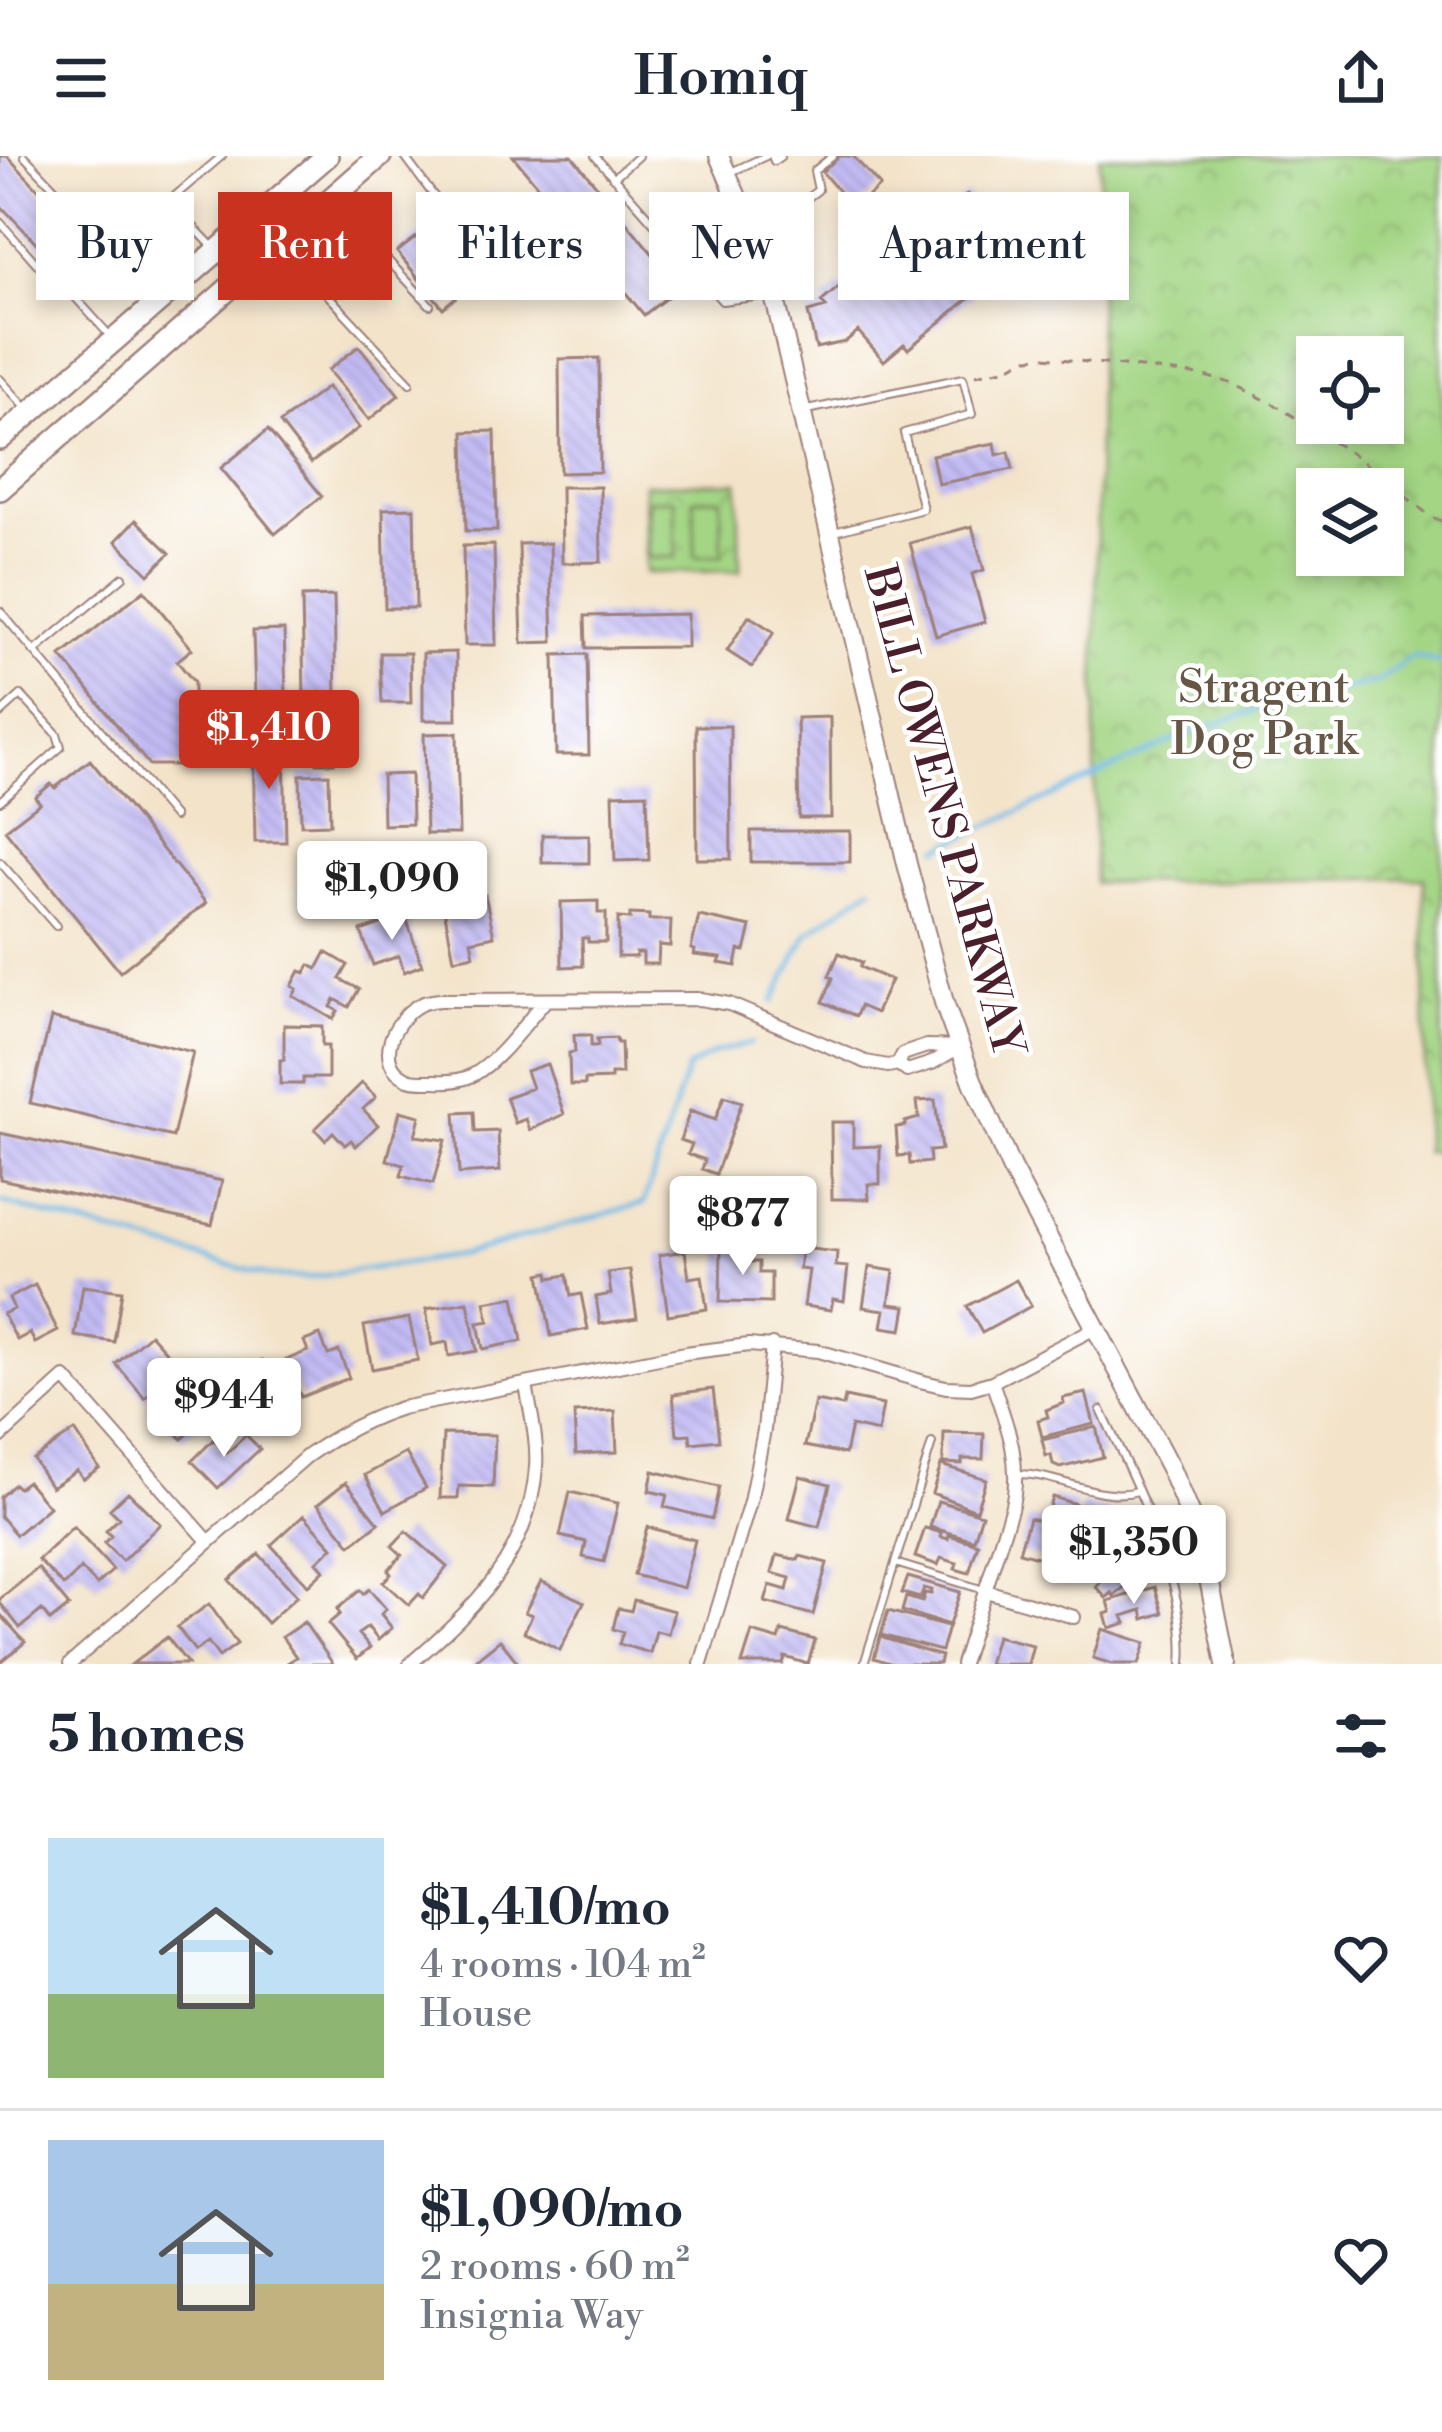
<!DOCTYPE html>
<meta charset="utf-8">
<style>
body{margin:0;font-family:"Libre Bodoni",serif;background:#f6f6f7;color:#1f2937;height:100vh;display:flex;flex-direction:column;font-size:45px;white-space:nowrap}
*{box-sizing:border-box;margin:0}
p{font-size:39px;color:#747a83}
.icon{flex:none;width:66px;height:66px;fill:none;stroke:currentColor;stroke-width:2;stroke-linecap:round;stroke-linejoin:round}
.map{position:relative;height:1508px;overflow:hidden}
.side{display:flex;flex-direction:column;background:#fff;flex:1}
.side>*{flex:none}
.banner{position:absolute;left:36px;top:36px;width:1371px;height:108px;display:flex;gap:24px}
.fabs{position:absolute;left:1296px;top:180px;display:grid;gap:24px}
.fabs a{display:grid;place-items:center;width:108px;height:108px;border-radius:0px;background:#fff;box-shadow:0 6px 18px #0003;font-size:60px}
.price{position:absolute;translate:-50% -102px;padding:0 27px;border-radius:12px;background:#fff;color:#222;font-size:39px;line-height:78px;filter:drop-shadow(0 3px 6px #0008)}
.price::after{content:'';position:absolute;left:50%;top:72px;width:36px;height:27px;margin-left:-18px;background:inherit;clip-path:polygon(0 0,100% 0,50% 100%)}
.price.on{background:#c8321e;color:#fff}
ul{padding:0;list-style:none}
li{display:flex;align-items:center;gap:36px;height:300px;padding:0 48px}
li+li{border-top:3px solid #e0e1e3}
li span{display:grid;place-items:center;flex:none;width:336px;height:240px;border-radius:0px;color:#555}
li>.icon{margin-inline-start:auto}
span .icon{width:144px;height:144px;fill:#fffc;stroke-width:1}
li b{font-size:51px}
h2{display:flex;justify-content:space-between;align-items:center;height:144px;padding:0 48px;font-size:51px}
.tag{padding:0 42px;border-radius:0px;background:#fff;box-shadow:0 6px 18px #0003;font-size:42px;line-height:108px}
.tag.on{background:#c8321e;color:#fff}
header{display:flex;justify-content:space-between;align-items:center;height:156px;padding:0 48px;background:#fff;font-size:54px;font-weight:600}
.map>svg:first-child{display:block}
.park{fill:url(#park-crowns);stroke:#767a58;stroke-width:3;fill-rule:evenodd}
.pitch{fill:#a3d584;stroke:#767a58;stroke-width:3}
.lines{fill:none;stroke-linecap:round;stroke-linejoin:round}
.stream{stroke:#6eb9e7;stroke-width:4.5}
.building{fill:url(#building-back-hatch)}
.service-casing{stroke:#9e817a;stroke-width:10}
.minor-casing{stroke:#9e817a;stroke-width:16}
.secondary-casing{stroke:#9e817a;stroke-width:22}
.trunk-casing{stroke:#9e817a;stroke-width:26}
.path{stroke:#9e817a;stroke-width:3;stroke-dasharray:9 9;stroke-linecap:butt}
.service{stroke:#fff;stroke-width:6}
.minor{stroke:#fff;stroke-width:12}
.secondary{stroke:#fff;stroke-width:18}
.trunk{stroke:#fff;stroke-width:21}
.labels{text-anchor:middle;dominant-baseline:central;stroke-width:9;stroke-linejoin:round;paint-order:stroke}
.park-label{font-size:45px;fill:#655646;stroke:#fff}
.street-label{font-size:45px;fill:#4a1f2b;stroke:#fff}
</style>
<header><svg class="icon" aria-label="menu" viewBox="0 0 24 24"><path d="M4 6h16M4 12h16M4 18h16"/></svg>Homiq<svg class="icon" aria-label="share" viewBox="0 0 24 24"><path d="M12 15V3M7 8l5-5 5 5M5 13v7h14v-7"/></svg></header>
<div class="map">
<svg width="1442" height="1508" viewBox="0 0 1442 1508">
<defs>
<pattern id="park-crowns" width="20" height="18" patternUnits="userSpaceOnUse" patternTransform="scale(3)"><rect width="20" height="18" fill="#a3d584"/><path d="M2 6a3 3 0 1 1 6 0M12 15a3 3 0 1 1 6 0" fill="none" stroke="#8eb672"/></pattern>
<pattern id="building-back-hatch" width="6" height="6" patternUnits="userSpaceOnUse" patternTransform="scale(3)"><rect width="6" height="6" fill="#c2bbf4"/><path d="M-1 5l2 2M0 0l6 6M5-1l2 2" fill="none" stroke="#a8a0d1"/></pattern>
</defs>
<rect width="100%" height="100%" fill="#fff"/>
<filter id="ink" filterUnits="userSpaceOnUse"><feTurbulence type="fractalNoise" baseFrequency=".00833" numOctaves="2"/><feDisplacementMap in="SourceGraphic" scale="24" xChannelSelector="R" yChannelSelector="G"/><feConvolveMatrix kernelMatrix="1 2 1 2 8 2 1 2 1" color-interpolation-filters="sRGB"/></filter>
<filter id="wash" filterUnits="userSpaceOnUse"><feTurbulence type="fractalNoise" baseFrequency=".004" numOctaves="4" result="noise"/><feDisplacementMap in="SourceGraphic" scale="48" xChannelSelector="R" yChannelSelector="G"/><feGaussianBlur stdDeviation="2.7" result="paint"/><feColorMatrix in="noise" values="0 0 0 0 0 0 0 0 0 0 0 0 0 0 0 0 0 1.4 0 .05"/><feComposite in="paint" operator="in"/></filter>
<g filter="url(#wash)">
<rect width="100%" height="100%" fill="#f3e3c9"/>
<path class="park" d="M1100,0H1442V996H1425L1424,722L1094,727ZM1317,201H1383V267H1317ZM1383,333V399H1317V333Z
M738,326L740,415L645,417L644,328Z"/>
<path class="pitch" d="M721,342L722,400L695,401L694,343Z
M675,343L676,401L649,402L648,344Z"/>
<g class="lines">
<path class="stream" d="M939,692L1192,576L1285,545L1378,526L1413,500L1442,507
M773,846L808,777L872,731
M0,1046L269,1120L308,1122L460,1099L644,1047L687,913L714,897L751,887"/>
</g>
<g id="blocks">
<path class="building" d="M0,0H7L73,70L45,96L0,49Z
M513,0H572L680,131L644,159Z
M840,0H853L880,30L854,53L822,16Z
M493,37L556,107L525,135L462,65Z
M967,38L982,56L961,74L971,85L976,81L990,97L985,101L999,117L908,193L904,188L884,205L858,175L845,186L816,192L808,156L826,151L821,146L841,129L849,138Z
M424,75L469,130L443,152L397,96Z
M359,190L399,239L369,264L328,214Z
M599,202L600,316L560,317L559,203Z
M327,231L359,272L311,307L280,267Z
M268,274L322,340L275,378L221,312Z
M495,275L497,375H466L464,276Z
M995,287L997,299L1009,296L1013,313L938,328L932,299Z
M561,331H600L601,406L562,407Z
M414,352L416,452H385L383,353Z
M136,364L170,397L149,418L116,385Z
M972,370L984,414L972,418L985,466L936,480L910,387Z
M550,387L553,486L522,487L519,388Z
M494,389L496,489H465L463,390Z
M144,434L192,493L177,505L194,526V609H149L61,500Z
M334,440L336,541L304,542L302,441Z
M687,458V491L586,492L585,460Z
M749,460L774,476L752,511L727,495Z
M284,474L287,573L256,574L253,475Z
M456,496L457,564H423V497Z
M380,497H410L411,547H382Z
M587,498L589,599H556L554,499Z
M830,561L831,662H799L797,562Z
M696,570H730L731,703H697Z
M457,577L459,678H426L424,578Z
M316,584H334V607H317Z
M253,587H284L286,686H255Z
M90,604L206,747L120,816L5,674L40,647L35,641L51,628L55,632Z
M329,618L330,668L301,669L300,619Z
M411,618L412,668L383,669L382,619Z
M647,637L649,704L615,705L613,638Z
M751,675H850V706H751Z
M542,679H589V707H542Z
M485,739L494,780L471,785L474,799L454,803L443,748Z
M598,745V757H606V786H588V782H582L583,810L562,811L561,746Z
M630,758L649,759V764H671L670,790L659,789L658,808H643V797H636V801H618V762L630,763Z
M405,759L422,809L404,816L399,800L373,809L361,775Z
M699,760L751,771L745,795L739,794L736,810L719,807L721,802L694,799L695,794L691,793Z
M326,796L348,809L340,823L359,833L349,851L335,843L331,851L338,855L333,863L293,840L297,833L292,830L300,815L305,817L310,809L317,813Z
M839,797L862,806L860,811L891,824L876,857L860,850L856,860L823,846L833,822L829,820Z
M51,862L193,896L173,981L30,947Z
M284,869L322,870V890H328V922H303V928H280V904H284Z
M574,879H591V890H598L597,883L616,882L617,887H621L622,918H611V923L585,924V929H570L569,897L575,896Z
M547,908L564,958L530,974L526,963L515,967L506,941L532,932L526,915Z
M362,927L376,941L363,953L378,969L356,990L351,984L345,989L333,976L325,984L315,973Z
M724,940L742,946L716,1018L702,1013L705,1004L688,998L692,988L680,984L690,955L715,964Z
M935,944L941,994L929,995L930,1006L910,1008L909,999L898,1000L896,971L905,970V966L919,962L917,945Z
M400,955L420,960L415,980L445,984L433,1028L401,1020L404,1009L387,1004Z
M474,956L475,976L498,975L500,1015L459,1018L455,957Z
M831,966H853V991L880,990V1028H868L869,1043H832Z
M0,977L222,1025L212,1069L0,1023Z
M721,1090H746V1106H759V1117H771V1147L720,1146Z
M802,1092L837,1096L836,1110L848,1111L844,1145L833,1143L831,1154L804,1150L809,1114L799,1113Z
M685,1095L689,1122L702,1120L707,1153L668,1159L659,1099Z
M869,1111L894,1115L889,1148L906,1150L902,1174L882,1171L885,1154L863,1151Z
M630,1114L637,1162L600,1168L596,1141L611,1138L608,1117Z
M549,1116L550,1122L567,1119L571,1140L581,1138L588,1173L551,1180L540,1118Z
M1016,1124L1031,1150L982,1177L967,1150Z
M35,1129L58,1175L35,1187L30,1177L17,1184L3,1158L14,1153L9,1142Z
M83,1130L122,1135L114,1186L75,1180Z
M514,1141L522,1185L483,1193L478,1167L489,1165L485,1146Z
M468,1146L477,1195L449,1200L447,1186L432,1189L426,1153Z
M409,1162L418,1204L372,1213L364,1170Z
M150,1178L180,1211L145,1242L116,1208Z
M320,1179L328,1199L339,1195L349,1222L301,1241L286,1204L308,1195L304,1185Z
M262,1204L280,1233L262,1244L276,1267L257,1279L224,1228Z
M713,1233L719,1284L691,1287L690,1278L677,1279L673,1238Z
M184,1237L206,1262L182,1283L160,1258Z
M1086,1237L1094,1268L1042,1281L1038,1264L1048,1261L1046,1254L1064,1247L1063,1242Z
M845,1241L883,1249L878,1276L851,1270L845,1298L805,1290L815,1245L843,1250Z
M615,1255L617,1296L576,1298L574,1257Z
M1096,1271L1103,1301L1060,1312L1053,1309L1051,1299L1046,1300L1042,1284Z
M75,1275L99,1312L83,1323L77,1314L51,1331L33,1303Z
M944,1277L984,1278L983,1303H962V1308L943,1307Z
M443,1278L495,1279L493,1331L459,1330L458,1342H440Z
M246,1279L260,1293L218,1332L192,1305L214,1283L227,1297Z
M406,1297L426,1332L385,1355L365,1319Z
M941,1309L986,1323L976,1354L932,1337Z
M653,1315L719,1331L712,1363L664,1351L667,1339L649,1335Z
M800,1320L830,1328L819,1371L789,1363Z
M27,1325L49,1351L16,1379L0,1360V1341L14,1328L18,1332Z
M346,1326L379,1367L351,1389L318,1348Z
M128,1336L160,1368L122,1405L104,1387L111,1380L106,1375L119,1362L110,1353Z
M570,1336L618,1347L604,1406L583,1401L586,1386L560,1380Z
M1052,1341L1076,1348L1059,1407L1019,1396L1029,1362L1045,1366Z
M938,1345L982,1358L974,1384L930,1371Z
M1083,1348L1113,1358L1093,1412L1084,1409L1082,1412L1064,1406L1071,1382L1078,1384L1080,1378L1074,1377Z
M304,1359L333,1391L317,1406L324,1414L308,1429L271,1389Z
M73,1371L113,1414L97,1429L81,1413L64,1430L38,1404Z
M647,1371L695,1384L683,1432L634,1419Z
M925,1372L942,1377L941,1381L948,1383L949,1379L978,1388L969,1417L955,1413L957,1407L941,1402L938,1409L915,1401Z
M406,1375L447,1411L423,1442L419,1438L409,1449L383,1426L391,1418L388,1414L402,1399L392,1390Z
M1136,1376L1151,1393L1148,1395L1155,1403L1127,1424L1130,1427L1114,1440L1112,1437L1106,1442L1096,1431L1102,1425L1094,1415Z
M259,1398L297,1440L267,1467L229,1424Z
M777,1399L798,1404L800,1400L827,1407L813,1459L765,1446L770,1429L787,1434L790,1422L772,1417Z
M38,1412L69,1450L50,1465L42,1454L20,1472L0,1447V1443Z
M908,1421L960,1436L949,1469L902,1455L906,1441L922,1446L925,1437L931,1438L932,1434L924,1432L920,1442L902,1437Z
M541,1425L584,1446L560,1494L524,1476L532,1459L525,1456Z
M1155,1431L1163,1457L1144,1463L1142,1454L1123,1460L1126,1467L1109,1472L1105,1458L1111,1456L1108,1445Z
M369,1433L386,1453L381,1458L392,1472L378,1484L368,1471L358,1478L370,1492L357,1503L328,1468L340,1458L337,1453L360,1434L363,1438Z
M634,1444L674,1455L668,1478L656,1475L650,1497L619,1488L623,1476L613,1473L618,1452L631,1455Z
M209,1448L237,1488L219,1501L208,1486L195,1495L177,1471Z
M888,1455L948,1471L941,1495L881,1479Z
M0,1458L25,1486L0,1507Z
M304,1466L333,1508H286L296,1501L282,1481Z
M1102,1473L1146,1487L1139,1508H1112L1093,1502Z
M782,1475L815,1484L808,1508L785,1501L783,1508H742L752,1476L779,1484Z
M996,1480L1033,1489L1028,1508H988Z
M167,1481L188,1508H132Z
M880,1481L941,1500L939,1508H893L874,1502Z
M500,1484L519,1508H470Z"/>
</g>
</g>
<g filter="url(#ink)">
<use href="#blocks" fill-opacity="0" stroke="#9e817a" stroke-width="3"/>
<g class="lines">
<defs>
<path id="service" d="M24,0L159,141
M404,0L472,91
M595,0L722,145L771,139
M772,0L774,5L781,0
M731,16L766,0
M613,22L638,0
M333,46L430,149
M0,66L37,108L56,120
M756,75L774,67L818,34L814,15L833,0
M99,80L56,120L111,181
M213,91L169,45L222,0
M283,91L410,227
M0,223L28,254
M807,254L963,222L972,258L904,277L923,353L834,376
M0,455L174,661
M34,496L123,421
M0,558L21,539L57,578L61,591L0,645
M0,706L56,770
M1101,1254C1134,1324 1189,1429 1182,1508
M1016,1318C1057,1317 1098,1346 1138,1335
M895,1407L984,1434
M864,1508L932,1287"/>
<path id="minor" d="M546,844C526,866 499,905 473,919C461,925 449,926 436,925C427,925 416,926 408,923C371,907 395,860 421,848C428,845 433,845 440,844L700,843L729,848L866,906L888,910L898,908
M927,890L959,891L932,907L907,915L898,908L903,898Z
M0,1281L65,1222L209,1386
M986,1435L1074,1461
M70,1508L307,1300C337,1279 366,1263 401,1252L685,1197L749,1189L818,1195L924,1226L946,1231L971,1232L992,1226L1097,1171
M410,1508C473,1453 530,1400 536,1311C538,1284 530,1255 526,1228
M701,1508L750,1346L764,1274L772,1189
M962,1508L1011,1353C1023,1308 1007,1268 992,1226"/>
<path id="secondary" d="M719,0L758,89L777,151L907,708L945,850L973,926L1011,1012L1170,1312L1194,1369L1206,1408L1226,1508"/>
<path id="trunk" d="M0,283L327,0
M0,333L380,0"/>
</defs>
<use href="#service" class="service-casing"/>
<use href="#minor" class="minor-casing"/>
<use href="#secondary" class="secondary-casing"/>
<use href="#trunk" class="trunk-casing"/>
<path class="path" d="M976,219L1008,212L1027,202L1044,201L1201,219L1234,228L1279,251L1361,304L1431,361L1442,365"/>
<use href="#service" class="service"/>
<use href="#minor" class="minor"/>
<use href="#secondary" class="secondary"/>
<use href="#trunk" class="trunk"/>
</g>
</g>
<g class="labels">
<g class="park-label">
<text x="1264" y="532">Stragent<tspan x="1264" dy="52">Dog Park</tspan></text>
</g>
<g class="street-label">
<text transform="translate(943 655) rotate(75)">BILL OWENS PARKWAY</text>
</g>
</g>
</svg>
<div class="fabs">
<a><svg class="icon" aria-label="locate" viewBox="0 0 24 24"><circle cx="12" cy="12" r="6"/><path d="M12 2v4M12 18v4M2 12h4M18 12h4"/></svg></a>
<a><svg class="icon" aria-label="layers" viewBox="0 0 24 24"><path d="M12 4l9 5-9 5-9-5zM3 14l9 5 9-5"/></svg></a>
</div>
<b class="price on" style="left:269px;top:636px">$1,410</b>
<b class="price" style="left:392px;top:787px">$1,090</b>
<b class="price" style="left:743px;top:1122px">$877</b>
<b class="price" style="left:224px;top:1304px">$944</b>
<b class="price" style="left:1134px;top:1451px">$1,350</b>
<div class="banner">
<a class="tag">Buy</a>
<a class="tag on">Rent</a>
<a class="tag">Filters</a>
<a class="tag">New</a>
<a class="tag">Apartment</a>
</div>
</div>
<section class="side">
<h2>5 homes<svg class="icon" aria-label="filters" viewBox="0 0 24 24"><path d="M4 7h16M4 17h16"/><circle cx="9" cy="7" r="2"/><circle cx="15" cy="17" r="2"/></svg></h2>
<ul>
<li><span style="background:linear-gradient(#bfe0f5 65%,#8fb573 0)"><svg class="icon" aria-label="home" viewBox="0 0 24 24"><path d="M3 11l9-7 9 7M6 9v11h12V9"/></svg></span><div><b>$1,410/mo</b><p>4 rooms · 104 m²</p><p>House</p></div><svg class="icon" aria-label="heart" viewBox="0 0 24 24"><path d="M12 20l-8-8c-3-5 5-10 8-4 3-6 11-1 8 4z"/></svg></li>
<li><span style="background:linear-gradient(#a9c7e8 60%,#c2b280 0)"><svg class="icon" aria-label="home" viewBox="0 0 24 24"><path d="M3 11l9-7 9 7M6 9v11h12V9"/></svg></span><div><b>$1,090/mo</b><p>2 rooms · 60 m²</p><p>Insignia Way</p></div><svg class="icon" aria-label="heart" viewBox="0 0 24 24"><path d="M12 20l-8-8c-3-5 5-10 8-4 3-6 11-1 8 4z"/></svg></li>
</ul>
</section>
